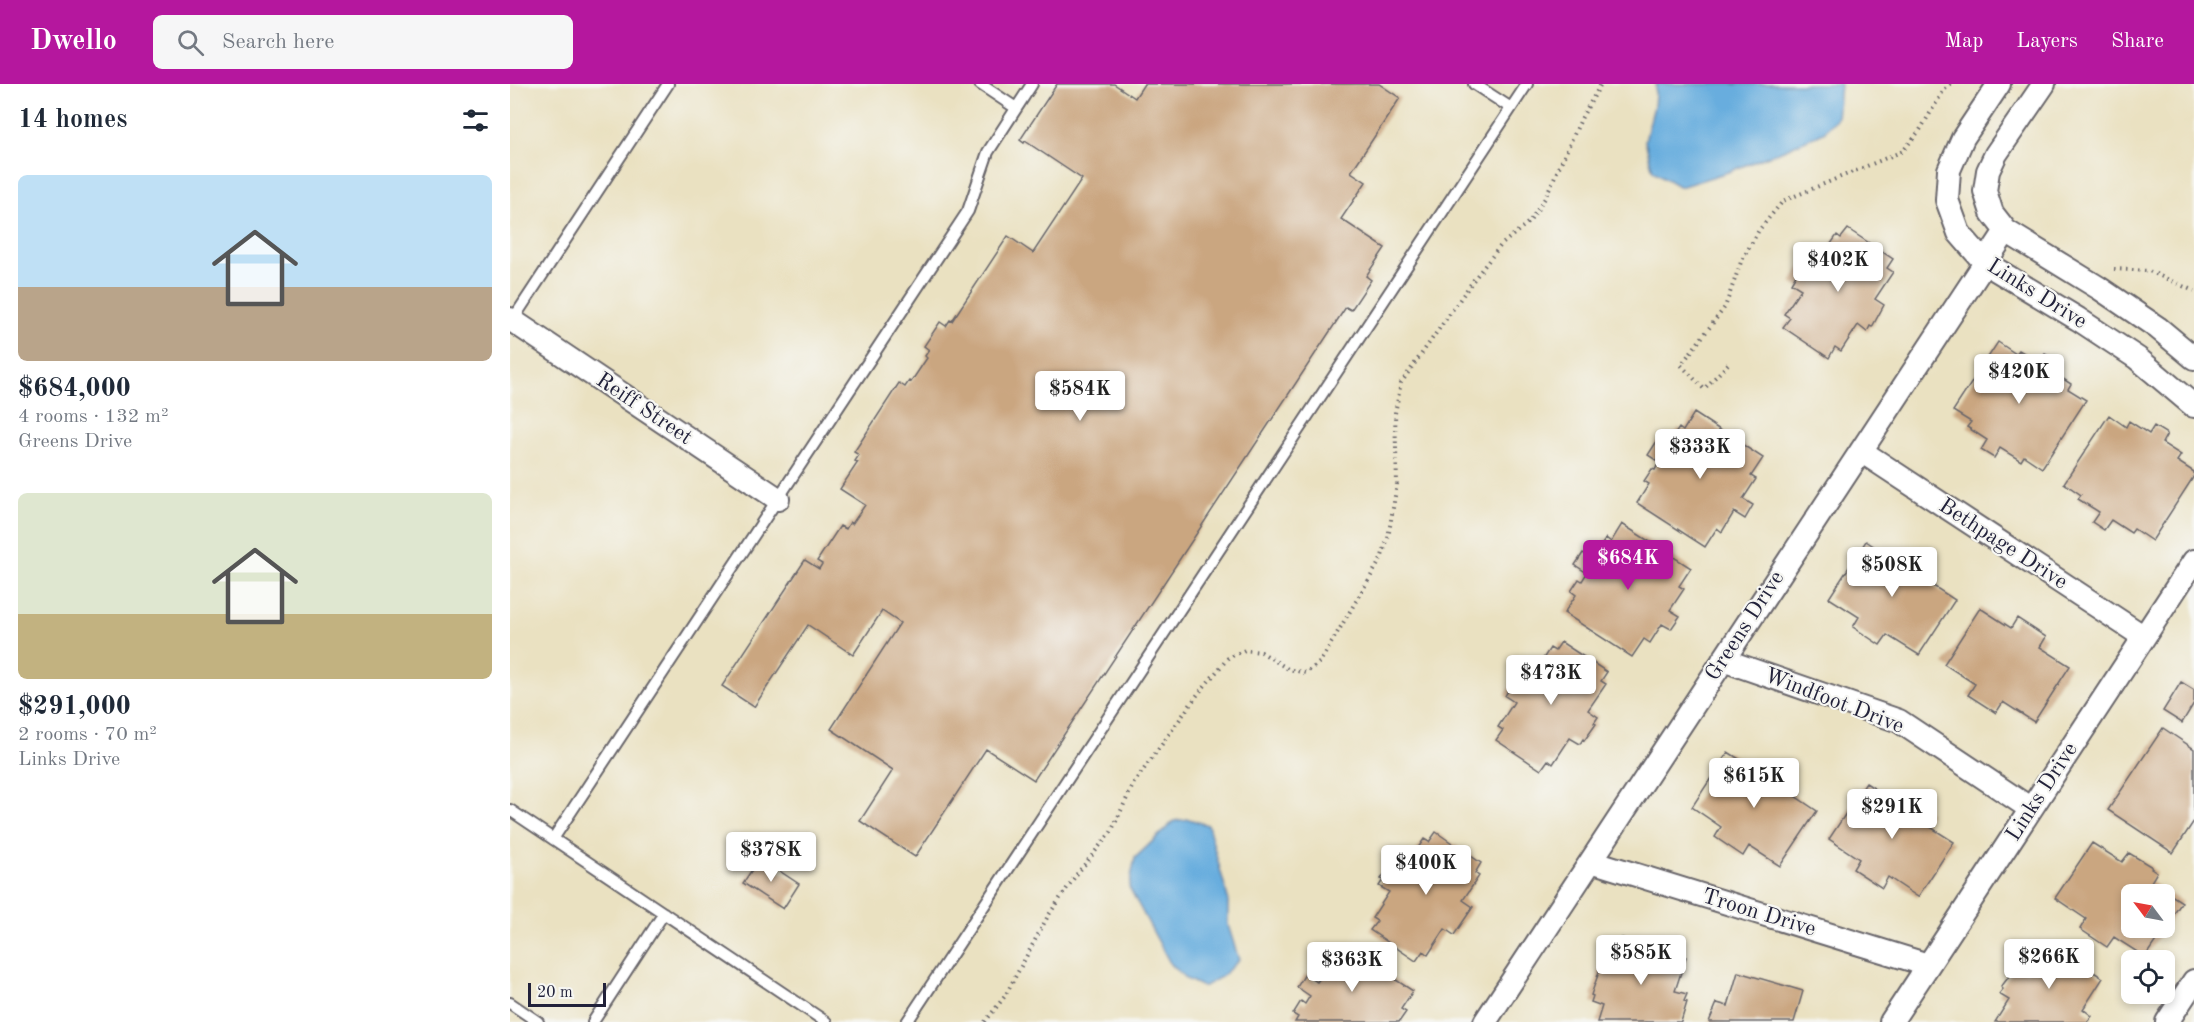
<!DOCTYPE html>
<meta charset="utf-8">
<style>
body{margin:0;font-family:"Old Standard TT",serif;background:#f6f6f7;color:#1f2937;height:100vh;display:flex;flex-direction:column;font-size:22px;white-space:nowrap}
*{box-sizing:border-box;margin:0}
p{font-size:20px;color:#747a83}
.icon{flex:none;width:33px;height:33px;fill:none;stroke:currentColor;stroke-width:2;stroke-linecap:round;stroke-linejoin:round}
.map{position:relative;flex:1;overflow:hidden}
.sheet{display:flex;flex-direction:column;background:#fff;width:510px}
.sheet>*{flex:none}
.needle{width:39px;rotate:302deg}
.fabs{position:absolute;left:1611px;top:800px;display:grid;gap:12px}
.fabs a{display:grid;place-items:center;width:54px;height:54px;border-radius:9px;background:#fff;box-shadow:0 3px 9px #0003;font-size:30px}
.scale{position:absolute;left:18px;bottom:15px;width:78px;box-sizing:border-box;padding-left:6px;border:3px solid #22223b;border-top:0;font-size:16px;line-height:21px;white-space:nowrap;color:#22223b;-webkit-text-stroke:4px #f6f6f2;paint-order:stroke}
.price{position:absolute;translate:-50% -51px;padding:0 14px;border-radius:6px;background:#fff;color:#222;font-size:20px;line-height:39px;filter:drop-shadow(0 2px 3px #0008)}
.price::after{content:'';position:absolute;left:50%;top:36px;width:18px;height:14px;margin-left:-9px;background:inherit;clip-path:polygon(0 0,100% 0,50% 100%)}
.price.active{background:#b5179e;color:#fff}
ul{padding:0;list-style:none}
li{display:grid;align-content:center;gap:12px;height:318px;padding:0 18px}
li span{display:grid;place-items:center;height:186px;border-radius:9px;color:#555}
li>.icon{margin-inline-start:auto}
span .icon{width:108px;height:108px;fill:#fffc;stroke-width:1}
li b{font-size:26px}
h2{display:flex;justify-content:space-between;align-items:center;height:72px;padding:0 18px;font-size:26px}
header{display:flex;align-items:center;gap:36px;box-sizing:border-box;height:84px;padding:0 30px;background:#b5179e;color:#fff}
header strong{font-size:28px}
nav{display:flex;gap:33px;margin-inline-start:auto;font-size:21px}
.search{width:420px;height:54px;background:#f6f6f7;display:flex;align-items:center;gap:15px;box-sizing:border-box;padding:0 21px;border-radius:9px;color:#747a83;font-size:22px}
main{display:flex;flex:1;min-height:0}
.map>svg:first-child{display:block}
.water{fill:#68adde;stroke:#45688c;stroke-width:1.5}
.building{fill:#caa680;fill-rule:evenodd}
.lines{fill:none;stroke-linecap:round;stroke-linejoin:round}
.service-casing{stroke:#68656a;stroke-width:14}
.minor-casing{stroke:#68656a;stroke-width:26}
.path{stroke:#68656a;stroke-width:4;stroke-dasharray:1.5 4.5;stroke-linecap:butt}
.service{stroke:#fff;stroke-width:10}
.minor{stroke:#fff;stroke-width:22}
.labels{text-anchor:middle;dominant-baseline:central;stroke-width:4.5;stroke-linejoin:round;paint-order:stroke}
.street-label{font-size:22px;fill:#22223b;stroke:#f6f6f2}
</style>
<header>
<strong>Dwello</strong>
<div class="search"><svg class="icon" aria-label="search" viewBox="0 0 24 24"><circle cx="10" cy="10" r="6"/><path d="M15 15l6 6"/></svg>Search here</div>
<nav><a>Map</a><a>Layers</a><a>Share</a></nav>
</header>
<main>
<section class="sheet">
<h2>14 homes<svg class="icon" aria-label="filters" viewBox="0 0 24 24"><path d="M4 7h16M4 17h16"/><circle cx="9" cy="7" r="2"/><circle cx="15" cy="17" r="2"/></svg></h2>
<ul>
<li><span style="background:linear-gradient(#bfe0f5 60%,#b9a48a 0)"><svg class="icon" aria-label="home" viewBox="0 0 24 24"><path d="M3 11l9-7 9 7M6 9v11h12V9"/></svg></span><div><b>$684,000</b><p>4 rooms · 132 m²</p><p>Greens Drive</p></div></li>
<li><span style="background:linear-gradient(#dfe7d0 65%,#c2b280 0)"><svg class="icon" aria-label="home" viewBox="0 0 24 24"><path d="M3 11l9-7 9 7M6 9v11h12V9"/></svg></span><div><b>$291,000</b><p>2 rooms · 70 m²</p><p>Links Drive</p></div></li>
</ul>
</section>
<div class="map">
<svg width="1684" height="938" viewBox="0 0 1684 938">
<rect width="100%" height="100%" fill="#f6f6f2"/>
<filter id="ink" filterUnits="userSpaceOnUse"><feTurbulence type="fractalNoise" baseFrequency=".0167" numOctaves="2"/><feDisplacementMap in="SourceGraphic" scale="12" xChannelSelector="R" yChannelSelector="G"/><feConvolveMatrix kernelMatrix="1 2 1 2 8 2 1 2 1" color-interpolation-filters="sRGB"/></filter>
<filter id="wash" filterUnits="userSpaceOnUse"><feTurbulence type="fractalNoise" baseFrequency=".008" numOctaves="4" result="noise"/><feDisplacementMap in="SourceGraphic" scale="24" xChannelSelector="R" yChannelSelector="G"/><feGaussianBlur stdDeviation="1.35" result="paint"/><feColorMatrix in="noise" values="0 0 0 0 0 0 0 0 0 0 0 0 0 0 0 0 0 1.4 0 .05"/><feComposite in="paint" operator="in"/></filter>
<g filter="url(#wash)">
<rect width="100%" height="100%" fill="#eae1c1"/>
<path class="water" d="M1146,0H1330L1327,34L1314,48L1276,65L1218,88L1170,103L1143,87L1135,57L1144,22Z
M679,735L698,741L718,814V841L729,876L711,893L693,903L676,895L660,879L619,803L625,774L664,737Z"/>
<g id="blocks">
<path class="building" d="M547,0H604L625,14L634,0H869L890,14L841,88L856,98L831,135L875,164L856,192L861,196L841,226L836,223L524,696L476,665L405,773L350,737L383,686L321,645L390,539L372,527L343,571L298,541L244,623L212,602L295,476L309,485L312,480L307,477L330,442L336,445L340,438L342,440L355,421L330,405L348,378L345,377L349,371L344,368L389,299L395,303L399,297L401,298L417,274L415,272L419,266L414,262L430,238L436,242L440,236L442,237L498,152L523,169L572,95L515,57L514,59L510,56Z
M1338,145L1383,175L1377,184L1383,188L1365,215L1374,221L1362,243L1360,242L1357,248L1348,241L1331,267L1325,263L1319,274L1273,243L1280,234L1274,230L1291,205L1281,199L1295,175L1296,176L1300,170L1310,176L1327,151L1331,154Z
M1488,258L1506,270L1509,266L1529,278L1535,270L1548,277L1541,287L1561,300L1558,305L1576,316L1532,384L1514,372L1511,377L1490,364L1484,374L1471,366L1477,356L1457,343L1461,338L1443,327Z
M1184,329L1253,374L1241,392L1246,395L1233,415L1243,421L1235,435L1224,428L1212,448L1207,444L1195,463L1127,419L1139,400L1134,397L1142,385L1145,386L1149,378L1138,371L1147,357L1158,365L1163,358L1161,356L1169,344L1173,347Z
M1599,331L1616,343L1619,337L1639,350L1644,342L1657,350L1652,359L1671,371L1667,377L1684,388V392L1642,457L1624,445L1621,449L1601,436L1594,446L1582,438L1589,428L1568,415L1571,411L1554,399Z
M1112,440L1181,484L1169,502L1174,505L1160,526L1170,532L1161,545L1152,540L1140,559L1134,555L1122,573L1054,529L1066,511L1061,507L1069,495L1072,497L1077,489L1065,481L1073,469L1085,477L1091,467L1089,465L1096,454L1101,458Z
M1356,457L1386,477L1392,468L1421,486L1414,496L1445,516L1409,571L1377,551L1370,561L1343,543L1349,533L1319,514Z
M1470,524L1501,544L1507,534L1536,553L1530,563L1560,582L1524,638L1493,618L1486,629L1458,611L1465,600L1434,580Z
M1051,558L1097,588L1091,597L1096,600L1078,626L1088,633L1084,639L1086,640L1074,657L1073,655L1070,660L1060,654L1043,680L1038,676L1031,686L986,656L993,646L988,643L1004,618L995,612L1009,587L1010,588L1014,582L1024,589L1040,564L1045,567Z
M1671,598L1684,606V619L1672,639L1653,627Z
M1653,644L1684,665V737L1663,769L1598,726Z
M1218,668L1248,687L1254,678L1282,697L1276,706L1307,727L1270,782L1239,762L1233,772L1205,753L1211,743L1182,723Z
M1356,699L1387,719L1392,710L1397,714L1399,712L1417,723L1415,725L1420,729L1414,739L1444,758L1408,813L1378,793L1372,804L1343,785L1349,775L1319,755Z
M926,748L971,779L965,789L969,792L953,816L963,823L944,851L935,845L918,871L913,867L906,877L860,846L867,837L862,834L879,808L869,802L873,796L871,795L883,778L888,773L898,779L914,755L919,758Z
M1582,759L1612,778L1619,769L1642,783L1641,784L1647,788L1641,798L1672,818L1635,873L1604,853L1597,863L1570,845L1576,835L1545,814ZM1622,810H1654V843H1622Z
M250,774L289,800L273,825L233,799Z
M1112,854L1176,873L1165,907L1177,910L1174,917L1177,918L1171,938H1087L1092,922L1081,918L1083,912L1081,911L1090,885L1102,888Z
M1537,858L1593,894L1573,925L1582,932L1577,938H1485L1499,916L1489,910L1493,905L1491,903L1507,882L1517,888Z
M834,862L903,907L891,925L896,928L889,938H785L788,933L783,930L791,917L795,920L800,912L787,903L795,890L807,898L813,890L810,888L817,877L822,880Z
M1228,888L1293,907L1284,938H1199L1207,919L1218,922Z"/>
</g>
</g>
<g filter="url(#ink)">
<use href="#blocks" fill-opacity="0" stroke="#68656a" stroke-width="1.5"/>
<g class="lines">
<defs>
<path id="service" d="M470,0L506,24
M964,0L1001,24
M2,237L158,0
M0,726L316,938
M43,755L458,127L478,68L522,0
M0,919L28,938
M83,938L154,829
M397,938L1017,0"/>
<path id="minor" d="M1489,0L1453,54L1439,86L1437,116L1449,149L1475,179L1568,235L1627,274L1684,322
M1534,0L1486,70L1478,87L1475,107L1482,129L1496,147L1589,204L1648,244L1684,274
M0,235L268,415
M1351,367L1634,553
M1213,576L1389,637L1521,725
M1081,777L1418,881
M975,938L1496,147
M1381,938L1684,477
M1657,938L1684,897"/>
</defs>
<use href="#service" class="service-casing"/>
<use href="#minor" class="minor-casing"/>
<path class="path" d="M1604,185L1639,187L1684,207
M1218,280L1194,305L1171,281L1215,223L1231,178L1249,146L1273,117L1393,67L1410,46L1434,6L1441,0
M475,938L495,912L538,832L566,791L601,748L624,699L688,610L718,574L735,566L751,568L778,585L796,589L810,578L871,475L878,454L887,400L885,329L891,299L965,194L991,161L1020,137L1035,114L1072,33L1091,0"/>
<use href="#service" class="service"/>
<use href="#minor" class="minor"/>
</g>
</g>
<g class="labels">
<g class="street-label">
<text transform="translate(1527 210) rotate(32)">Links Drive</text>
<text transform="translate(134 325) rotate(34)">Reiff Street</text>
<text transform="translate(1493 460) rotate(33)">Bethpage Drive</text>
<text transform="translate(1235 542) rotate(-57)">Greens Drive</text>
<text transform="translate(1324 617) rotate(21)">Windfoot Drive</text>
<text transform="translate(1532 708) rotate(-57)">Links Drive</text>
<text transform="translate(1249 829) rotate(17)">Troon Drive</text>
</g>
</g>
</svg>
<div class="fabs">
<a><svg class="needle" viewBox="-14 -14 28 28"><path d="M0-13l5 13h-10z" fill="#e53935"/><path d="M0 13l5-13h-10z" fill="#747a83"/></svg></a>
<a><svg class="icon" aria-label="locate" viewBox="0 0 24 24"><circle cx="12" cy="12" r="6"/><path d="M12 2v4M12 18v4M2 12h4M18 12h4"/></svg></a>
</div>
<div class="scale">20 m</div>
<b class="price" style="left:1328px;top:209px">$402K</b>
<b class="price" style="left:1509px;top:321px">$420K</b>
<b class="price" style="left:570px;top:338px">$584K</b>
<b class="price" style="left:1190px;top:396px">$333K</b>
<b class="price active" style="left:1118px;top:507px">$684K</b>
<b class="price" style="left:1382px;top:514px">$508K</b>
<b class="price" style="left:1041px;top:622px">$473K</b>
<b class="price" style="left:1244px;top:725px">$615K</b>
<b class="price" style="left:1382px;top:756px">$291K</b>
<b class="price" style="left:261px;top:799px">$378K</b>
<b class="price" style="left:916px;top:812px">$400K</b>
<b class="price" style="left:1131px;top:902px">$585K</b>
<b class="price" style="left:1539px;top:906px">$266K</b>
<b class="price" style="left:842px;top:909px">$363K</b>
</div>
</main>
